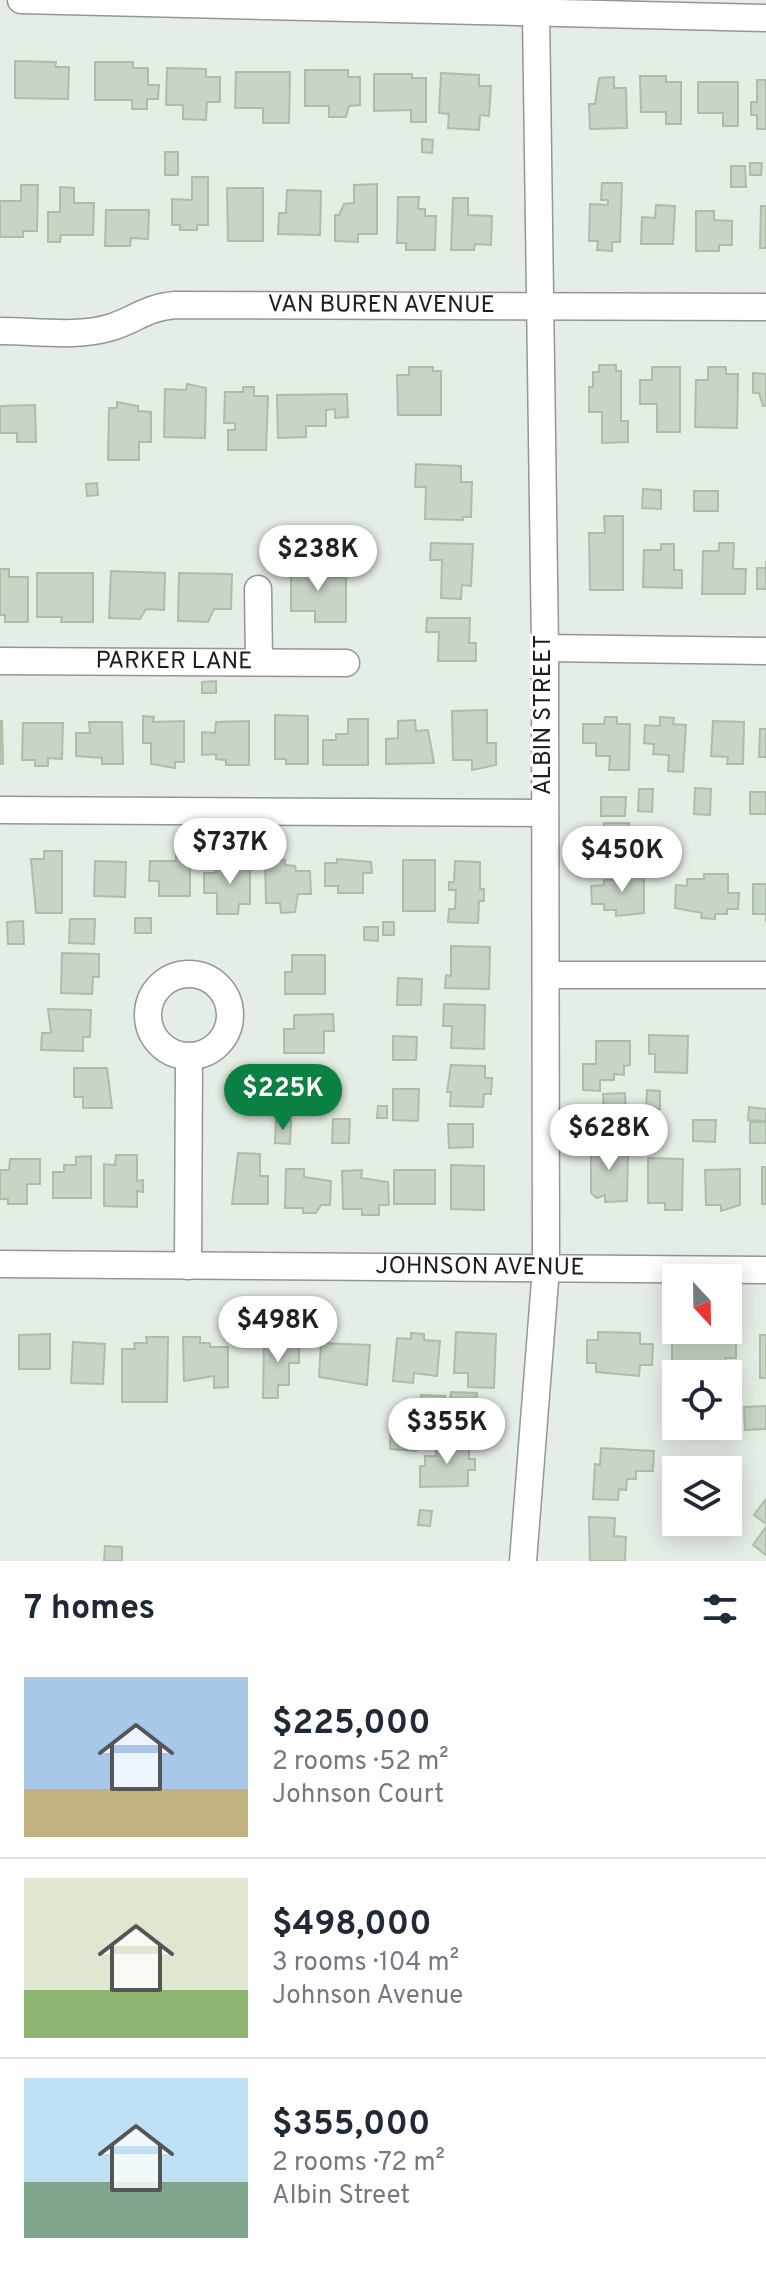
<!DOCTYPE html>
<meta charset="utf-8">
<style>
body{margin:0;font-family:Overpass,sans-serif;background:#f6f6f7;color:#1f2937;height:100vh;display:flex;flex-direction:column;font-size:30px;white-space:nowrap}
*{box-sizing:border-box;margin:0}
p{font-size:26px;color:#747a83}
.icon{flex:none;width:44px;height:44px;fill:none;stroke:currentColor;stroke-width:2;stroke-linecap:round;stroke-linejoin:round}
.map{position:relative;height:1561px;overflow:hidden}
.sheet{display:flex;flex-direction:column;background:#fff;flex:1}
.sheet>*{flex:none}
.needle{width:52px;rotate:158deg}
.tools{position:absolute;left:662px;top:1264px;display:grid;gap:16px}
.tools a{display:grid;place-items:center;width:80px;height:80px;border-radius:0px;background:#fff;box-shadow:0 4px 20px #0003;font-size:40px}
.price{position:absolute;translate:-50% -68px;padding:0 18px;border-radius:28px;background:#fff;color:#222;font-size:26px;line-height:52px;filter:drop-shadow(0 2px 4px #0008)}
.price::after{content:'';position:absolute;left:50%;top:48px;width:24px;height:18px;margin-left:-12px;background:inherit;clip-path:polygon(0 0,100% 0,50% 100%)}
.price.current{background:#0b8043;color:#fff}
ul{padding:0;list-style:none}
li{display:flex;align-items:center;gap:24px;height:200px;padding:0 24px}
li+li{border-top:2px solid #e0e1e3}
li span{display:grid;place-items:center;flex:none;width:224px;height:160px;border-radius:0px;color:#555}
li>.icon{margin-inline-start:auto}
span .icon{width:96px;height:96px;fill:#fffc;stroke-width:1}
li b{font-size:34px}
h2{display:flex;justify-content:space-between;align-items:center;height:96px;padding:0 24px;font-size:34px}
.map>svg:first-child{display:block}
.building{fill:#c8d4c6;stroke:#acbea8;stroke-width:2}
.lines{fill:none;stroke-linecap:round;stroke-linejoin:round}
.minor-casing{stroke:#959595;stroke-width:29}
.minor{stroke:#fff;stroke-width:26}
.labels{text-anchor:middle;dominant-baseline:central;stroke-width:6;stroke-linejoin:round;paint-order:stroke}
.street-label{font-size:24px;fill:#1e1e1e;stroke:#fff}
</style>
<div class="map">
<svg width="766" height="1561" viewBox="0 0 766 1561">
<rect width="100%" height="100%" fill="#e5eee5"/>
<path class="building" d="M15,61L56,62L55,67H69L68,99L15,98Z
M95,62H133V68H148V85H159L158,99H147V109H132V100H95Z
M167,68L206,69V77H220V102H207L206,120L183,119V105H166Z
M305,70H348V77H360V105L349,106L346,117H329V106H305Z
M236,72H290L289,123H263V108H235Z
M441,73L479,75V86H491L489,116L480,115L479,130L448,128L449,114L439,113Z
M374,74H412V78H426V122H411V110L374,111Z
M640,76H666V82H681V124H666V112H641Z
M614,77V88H626L627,128L590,129L589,104H595L599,78Z
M757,80H766V129H757V115H751V102H757Z
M698,82H738V126H723V113H698Z
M422,139L433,140L432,153L422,152Z
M165,152H178V175H165Z
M750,163H762L761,175H750Z
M731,166H745L746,187H731Z
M192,177H208V225H197V230H180V225H172V199L192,200Z
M602,183H622L620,242H612V251L597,250L598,241H589L590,204L608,205V200H601Z
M377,184V234H358V242L335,241V215H339L344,204L354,203V185Z
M21,185H38L37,231H23V237H0V201H21Z
M60,187L74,188V203H94L93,235H61L60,242H48V212H60Z
M227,188H263V241H228Z
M287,190L321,191L320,235L278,234L279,213H286Z
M398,197H419L418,209H425V216H436L435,250H406V243H397Z
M453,198H468V215L492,216L491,245L475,244L474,250H451Z
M656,205L675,206L673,244H641L642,217L655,218Z
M761,206H766V248H760Z
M106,210H149L148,239L131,238L130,246H105Z
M696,211H714V220L732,221V245H719V251H696Z
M599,365H616V371H621V421H628V442L602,443V412H589V387H593V372H599Z
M409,367H433V371H441V415H398L397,375H409Z
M652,367H680V432H657V404H640V380H652Z
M708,367H726V374H738L737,428L695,427L696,380H708Z
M753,373L766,374V406H763L759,393H753Z
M187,384L206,388L205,438L164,437L165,389L186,390Z
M243,387H254V396H268L266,450H228V430H235V423H224L225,392H243Z
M347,394L348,417L335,418V409L326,410V426H306V437L278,438L277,395Z
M117,402L138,406V411L151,412V442H139V460H108L109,408H117Z
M35,405L36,442H17V433H0V406Z
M416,464L461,466V482H472L471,517H463V520L425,519L426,487H415Z
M97,483L98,495L87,496L86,484Z
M643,489L661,490V509L642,508Z
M694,491H718V511H694Z
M604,516H623V590H590L589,533H605Z
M431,543L473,544L471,586L462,585L461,599L441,598L442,560H430Z
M719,543H734L733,569H746L745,594H702L703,551H719Z
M661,544H674V570H682V588L643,587L644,550H661Z
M291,560H313V577H346V622H315V611H291Z
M766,561V589H757V568H766Z
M0,569H9V577H28V622H5V615H0Z
M111,571L165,573L164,610L146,609L140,619L109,618Z
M37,573H93V622H61L62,617H37Z
M179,573L232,574L231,609H214L208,622L178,621Z
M427,618H470L469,643H476V661H438L439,632H426Z
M216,681V693H202V682Z
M487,710V743H496V765L472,770V760H453L452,711Z
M275,715L308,716V764H286V759H275Z
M143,716L154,717L153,722L184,721V762H175V768L151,764V743H143Z
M605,717H617V724H630L629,770H609L610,756H596V743H583V724H604Z
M660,717L674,718L673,724L686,725L683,772L668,771L669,755L653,754L654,744L644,743L645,725L660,726Z
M348,719H368V765H323V740H336V734H348Z
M415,720L416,731L428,730L434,763L386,764V739L398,738V721Z
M0,721H2L3,764H0Z
M249,721V765H226V760L216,759V754L202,755V732L215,733L216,722Z
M713,721L744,722L743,764H727L728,757L711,756Z
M89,722H122L123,764H102V758L76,756V733H90Z
M23,723H63L62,759L48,758V766H35V760H22Z
M760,729H766V757H759Z
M695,788L711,789L710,815L694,814Z
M639,789H653L652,812L638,811Z
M750,792H766V814H750Z
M601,797H626L625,816H601Z
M604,823H629L630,846H604Z
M44,851H62V913H36L31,859H44Z
M176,855H190V896H159V881H149L150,861H176Z
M337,859L371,862L372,873H363V893H338V886H325V863H337Z
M265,860H285V865L295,866L296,871H310L311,894H298L295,912L281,913L280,903H266Z
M403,860H435V911H403Z
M95,861L126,862L125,897L94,896Z
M227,861H250V904H239L238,914H217V893H204V873H216L215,867H227Z
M455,861L480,862V889H484V901H479L478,923L448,922L449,909H455L456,890H449V882H454Z
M619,871H644V913L616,916V910H604V904H592L591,886L604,885V880H619Z
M704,874H728V893H739L738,909H727V914H715V919L701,918L702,913L675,908L676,885L687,886V879H704Z
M753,884H766V922V914H753Z
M135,918H151V933H135Z
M70,919H95L94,944L69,943Z
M23,921L24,944H8L7,922Z
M383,922H394V935H383Z
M364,927H378V941L364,940Z
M451,946L490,947L489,989L445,988L446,975L451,976Z
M62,953L99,954V977H93L92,994L61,993Z
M292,955H325V994H285V972H292Z
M398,978L422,979L421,1005H397Z
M444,1004L485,1005L484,1049L451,1048L452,1026H443Z
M48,1009L91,1010L90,1037H83V1051L41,1050L42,1033H51Z
M333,1014L334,1031H324V1053H284V1029H294V1015Z
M649,1035L688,1036L687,1073L655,1072V1054H649Z
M393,1036L417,1037L416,1060H393Z
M596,1041H630V1065L624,1066V1075L614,1074V1080H600V1091L583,1090V1064H596Z
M451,1065L485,1066V1078H492L491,1094H484L483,1107L450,1106L451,1092H447Z
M74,1068H107L112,1108H83V1097H74Z
M273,1071H316V1087H305V1111H272Z
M393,1089H419L418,1121L393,1120Z
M647,1090L660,1091V1109L646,1108Z
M625,1093L626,1116L604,1117L603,1094Z
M378,1106H387V1118H377Z
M749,1107L766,1109V1121L748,1120Z
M633,1118L659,1119L658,1141H633Z
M333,1119H350L349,1143H332Z
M276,1120H291L290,1144L275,1143Z
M693,1120H716L715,1142L693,1141Z
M750,1122H766V1143H750Z
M448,1124H473V1147L449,1148Z
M591,1142H614V1152L628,1151L627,1201L605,1202V1195L597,1198L591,1193Z
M238,1153L260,1154V1176H268V1204H232Z
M116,1155H137V1181L143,1180V1192L137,1191V1207L104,1206V1164L115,1165Z
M91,1156V1198H53V1172H64V1165H76V1157Z
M648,1158L683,1159L682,1210H665V1203H648Z
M10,1159H40V1184H27V1204H8V1199H0V1170H9Z
M451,1165L484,1166V1210L451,1209Z
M762,1167H766V1204H762Z
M286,1169H304V1177L331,1181L330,1205H321L316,1213H303V1208H285Z
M740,1169V1205L721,1211V1205H706L705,1170Z
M362,1170L361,1178L388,1182L389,1205H379V1215H362V1209H343L342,1171Z
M394,1170H435V1204H394Z
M456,1332L496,1334L494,1388L468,1387V1373H454Z
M598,1332L640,1333V1344H653L652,1365H640L639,1376L596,1372V1363H587V1340H598Z
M683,1332H727V1338H736V1358H726V1368H719V1374H682L683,1361H672V1337H683Z
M411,1333L424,1334V1340L440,1341L437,1376L414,1373L413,1383L393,1381L397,1338L411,1339Z
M50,1334V1369H19V1335Z
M760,1335H766V1378H760Z
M146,1337H168L167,1402H122V1349H135L134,1343H147Z
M183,1337H200V1343H210V1347H228V1387L214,1388V1376L184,1381Z
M264,1339H299V1363H289V1385H278V1398H263Z
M73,1342L105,1344L103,1384L71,1383Z
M321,1343L370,1345L367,1385L319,1377Z
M451,1392L477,1393L475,1418L450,1417Z
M421,1395L445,1396V1419L420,1418Z
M668,1404H676V1420H668Z
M766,1406V1429L745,1430L744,1407Z
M391,1424L417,1425L416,1451L390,1449Z
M436,1443H469V1459H475V1470H468V1486L420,1487V1466H425V1456H436Z
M601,1448L654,1451L653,1471H636V1479H627L626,1490L619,1489L618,1500L593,1499L595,1464L600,1465Z
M766,1499V1524L754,1515Z
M420,1510L432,1511L430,1526L418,1525Z
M589,1517L615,1518L614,1536L626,1537L625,1561H590Z
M766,1527V1555L753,1545Z
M105,1546L122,1547V1561H104Z"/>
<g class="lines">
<defs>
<g id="minor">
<path d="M21,0L766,18"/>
<path id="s1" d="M0,331C35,331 78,338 112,327C137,319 145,308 175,305L766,307"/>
<path d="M258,589L259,662"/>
<path d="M545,648L766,651"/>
<path id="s2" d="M0,661L346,663"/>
<path d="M0,810L544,813"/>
<circle cx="189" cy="1015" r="41"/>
<path d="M546,975H766"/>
<path id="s3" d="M0,1264L766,1270"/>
<path d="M188,1266L189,1057"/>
<path d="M523,1561L546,1268L545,648L536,13"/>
</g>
</defs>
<use href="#minor" class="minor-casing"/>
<use href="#minor" class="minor"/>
</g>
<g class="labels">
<g class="street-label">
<text stroke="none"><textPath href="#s1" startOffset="386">VAN BUREN AVENUE</textPath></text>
<text stroke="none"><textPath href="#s2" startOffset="174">PARKER LANE</textPath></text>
<text transform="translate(544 715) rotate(-90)">ALBIN STREET</text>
<text stroke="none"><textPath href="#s3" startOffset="480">JOHNSON AVENUE</textPath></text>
</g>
</g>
</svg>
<div class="tools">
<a><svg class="needle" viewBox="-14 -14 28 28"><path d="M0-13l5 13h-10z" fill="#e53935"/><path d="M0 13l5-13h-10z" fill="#747a83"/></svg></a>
<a><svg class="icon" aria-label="locate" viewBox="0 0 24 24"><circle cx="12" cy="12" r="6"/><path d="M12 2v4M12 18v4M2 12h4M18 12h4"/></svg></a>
<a><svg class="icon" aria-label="layers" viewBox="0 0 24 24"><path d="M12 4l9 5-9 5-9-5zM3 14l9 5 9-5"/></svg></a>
</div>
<b class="price" style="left:318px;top:593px">$238K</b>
<b class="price" style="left:230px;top:886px">$737K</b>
<b class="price" style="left:622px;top:894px">$450K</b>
<b class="price current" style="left:283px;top:1132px">$225K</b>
<b class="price" style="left:609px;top:1172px">$628K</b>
<b class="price" style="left:278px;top:1364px">$498K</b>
<b class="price" style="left:447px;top:1466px">$355K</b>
</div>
<section class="sheet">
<h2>7 homes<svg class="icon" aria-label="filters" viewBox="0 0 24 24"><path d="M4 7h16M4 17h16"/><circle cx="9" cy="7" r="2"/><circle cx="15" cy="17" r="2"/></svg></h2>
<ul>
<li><span style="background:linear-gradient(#a9c7e8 70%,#c2b280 0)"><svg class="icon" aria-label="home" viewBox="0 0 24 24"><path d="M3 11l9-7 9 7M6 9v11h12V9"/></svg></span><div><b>$225,000</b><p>2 rooms · 52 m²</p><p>Johnson Court</p></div></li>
<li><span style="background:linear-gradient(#dfe7d0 70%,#8fb573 0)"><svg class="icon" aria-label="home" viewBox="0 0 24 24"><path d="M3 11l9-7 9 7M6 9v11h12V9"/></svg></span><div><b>$498,000</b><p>3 rooms · 104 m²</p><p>Johnson Avenue</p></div></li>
<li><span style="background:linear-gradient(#bfe0f5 65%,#7fa58c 0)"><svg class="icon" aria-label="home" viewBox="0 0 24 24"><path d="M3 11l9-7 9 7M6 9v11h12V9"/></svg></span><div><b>$355,000</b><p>2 rooms · 72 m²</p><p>Albin Street</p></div></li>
</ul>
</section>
